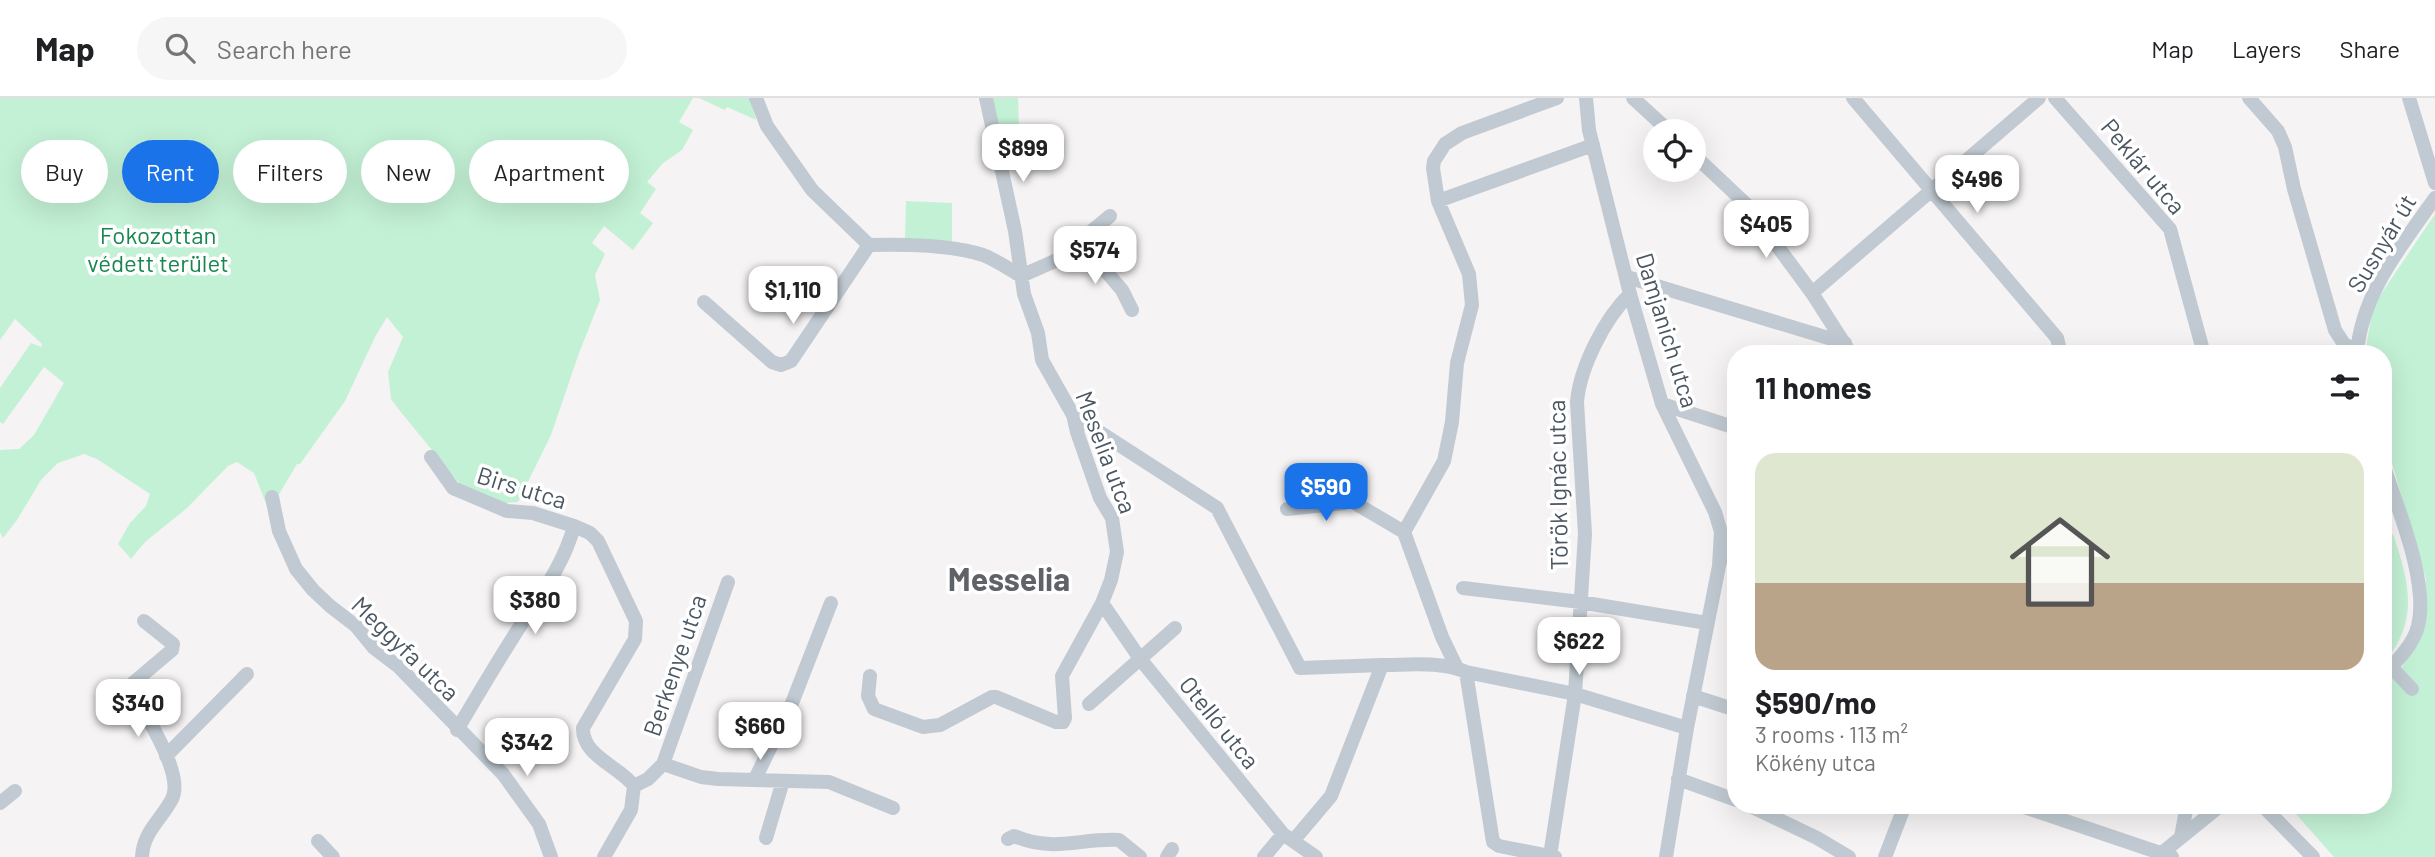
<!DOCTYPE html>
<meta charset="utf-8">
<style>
body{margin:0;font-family:Barlow,sans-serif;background:#f6f6f6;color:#202124;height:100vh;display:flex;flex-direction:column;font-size:26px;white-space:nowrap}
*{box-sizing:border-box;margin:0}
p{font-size:23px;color:#757577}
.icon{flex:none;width:38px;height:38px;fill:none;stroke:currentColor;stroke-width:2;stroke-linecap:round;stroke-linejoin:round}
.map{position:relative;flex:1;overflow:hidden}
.details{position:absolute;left:1727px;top:247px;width:665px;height:469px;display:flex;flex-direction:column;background:#fff;border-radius:28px;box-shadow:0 7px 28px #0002}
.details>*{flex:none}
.hud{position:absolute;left:21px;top:42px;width:665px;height:63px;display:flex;gap:14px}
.fabs{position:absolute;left:1643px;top:21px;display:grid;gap:14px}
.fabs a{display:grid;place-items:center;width:63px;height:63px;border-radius:50%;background:#fff;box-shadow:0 7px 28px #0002;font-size:35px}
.price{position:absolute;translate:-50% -60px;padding:0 16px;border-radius:14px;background:#fff;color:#222;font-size:23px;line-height:46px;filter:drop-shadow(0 2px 4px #0008)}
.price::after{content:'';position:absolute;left:50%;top:42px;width:21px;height:16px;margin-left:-10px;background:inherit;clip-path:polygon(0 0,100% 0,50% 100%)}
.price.selected{background:#1a73e8;color:#fff}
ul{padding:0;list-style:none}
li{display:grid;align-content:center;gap:14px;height:371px;padding:0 28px}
li span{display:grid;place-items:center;height:217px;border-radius:21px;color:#555}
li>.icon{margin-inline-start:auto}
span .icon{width:126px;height:126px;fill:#fffc;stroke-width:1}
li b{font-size:30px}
h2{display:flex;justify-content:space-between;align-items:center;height:84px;padding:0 28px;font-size:30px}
.pill{padding:0 24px;border-radius:32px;background:#fff;box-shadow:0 7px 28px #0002;font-size:24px;line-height:63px}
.pill.selected{background:#1a73e8;color:#fff}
header{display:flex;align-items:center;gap:42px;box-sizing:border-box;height:98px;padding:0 35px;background:#fff;border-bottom:2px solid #e0e0e0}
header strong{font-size:33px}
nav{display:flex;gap:38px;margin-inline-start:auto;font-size:24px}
.search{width:490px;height:63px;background:#f6f6f6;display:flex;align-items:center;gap:18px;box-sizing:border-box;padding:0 24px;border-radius:38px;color:#757577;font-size:26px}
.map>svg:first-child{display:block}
.green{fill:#c3f1d5}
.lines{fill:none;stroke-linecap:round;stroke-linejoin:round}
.minor{stroke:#c1cad2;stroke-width:14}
.labels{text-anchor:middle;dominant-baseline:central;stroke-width:7;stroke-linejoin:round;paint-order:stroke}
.street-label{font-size:24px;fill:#4a5661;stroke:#fff}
.park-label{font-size:24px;fill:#17864f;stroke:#fff}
.district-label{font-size:32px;font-weight:bold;fill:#5f6368;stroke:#fff}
</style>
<header>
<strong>Map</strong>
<div class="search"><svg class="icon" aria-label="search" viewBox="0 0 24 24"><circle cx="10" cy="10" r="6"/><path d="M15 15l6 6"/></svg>Search here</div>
<nav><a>Map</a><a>Layers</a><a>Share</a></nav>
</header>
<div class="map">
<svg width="2435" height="759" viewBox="0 0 2435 759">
<rect width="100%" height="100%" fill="#f5f3f3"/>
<path class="green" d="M0,0H693L679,24L693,32L682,52L663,65L647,84L656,91L640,115L653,125L633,152L604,128L592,145L605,156L595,177L600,202L579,255L551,337L518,404L505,405L463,390L400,313L391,301L388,274L403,239L387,219L375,239L345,303L300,366H297L269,413L254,375L237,364L228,368L187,410L145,444L131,461L118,446L130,425L146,408L150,396L97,361L84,356L58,365L41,382L17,422L3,440L0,434V352L19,351L34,337L64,285L44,269L3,326L0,324V290L31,245L41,249L42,246L15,221L0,242Z
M699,0H750L756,22L727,9L725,12Z
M992,0H1018L1019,32L1012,45H1003Z
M906,103L952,105V147L905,142Z
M2435,116V759H2334L2288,707H2384V587L2398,576L2425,529L2426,481L2384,338V256L2365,255L2373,208Z
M2393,436C2409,484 2420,522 2384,565V444Z"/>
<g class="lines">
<path class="minor" d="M756,0L767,28L812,92L869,147C904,146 950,146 983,157C996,162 1009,171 1021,178
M1586,0L1589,32L1630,196L1662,306L1715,414L1721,434L1719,468L1687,630L1666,759
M1633,0L1669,33
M1853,0L2057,240L2061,256
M2055,0L2170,131L2204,256
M2249,0L2278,33L2285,49L2294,91L2335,232L2344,246L2357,253
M2409,0L2435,85
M1694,57L1747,107L1812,195L1851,256
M1438,103L1593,47
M1077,145L1085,149L1122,192L1132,212
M1021,178L1057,162L1110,118
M1627,179L1845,245
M1812,195L2039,0
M704,204L772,264L781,267L791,263L869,147
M2357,256C2361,196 2402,147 2435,100
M1662,306L1736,330
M1073,317L1217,410L1300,570L1382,567
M431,359L453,390L507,413L533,415L574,428L590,435L598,443L636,523L635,541L583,630C582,658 619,668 634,688L631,712L604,759
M2384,369C2398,411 2429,484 2418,528C2414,546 2397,563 2384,576
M272,399L279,433L296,471L313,492L330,508L356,528L374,550L399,569L503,676L539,726L551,759
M1287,411L1344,405L1348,401L1404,434
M1404,434L1444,363L1452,324L1457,265L1472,207L1469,176L1438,103L1433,70L1434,63L1445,46L1462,35L1557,0
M1404,434L1442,539L1457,570
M1720,457L1736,463
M1463,490L1580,504L1707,525
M1102,505L1141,562L1283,736L1316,759
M2391,569L2412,591
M1466,574L1493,744L1499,748L1555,759
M870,578L868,598L874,611L923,629L940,627L992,599H996L1056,624H1063L1065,620L1062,578L1102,505L1111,482L1117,454L1112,420L1100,400L1077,334L1073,317L1042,262L1038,235L1024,196L1015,133L986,0
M1693,598L1736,612
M1089,606L1175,530
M457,632C477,598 496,566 517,533C538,500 564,467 574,428
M166,658L247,576
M663,666L728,484
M755,681L792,605L831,505
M1678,681L1736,702
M634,688L648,681L663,666L701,679L718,681L829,684L893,710
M0,705L15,693
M1748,707L1817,740L1849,759
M2018,707L2172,759
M2262,707L2313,759
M2181,739L2187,707
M766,740L783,683
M1008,741L1014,738C1056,755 1078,740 1119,742L1140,759
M318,743L333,759
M1293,743L1331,698L1382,567C1409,567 1441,563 1466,574L1575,596L1687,630
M1550,758L1575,596L1585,436L1577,304C1580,269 1605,220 1630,196
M142,759C143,734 161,722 172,701C185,676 144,615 131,591L133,585L172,552L173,546L144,523
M1167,759L1172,751
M1264,759L1283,736
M1885,759L1905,707
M2157,759L2221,707"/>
</g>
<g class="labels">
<g class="street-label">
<text transform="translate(2144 68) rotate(50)">Peklár utca</text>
<text transform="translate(2381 145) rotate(-59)">Susnyár út</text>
<text transform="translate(1668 232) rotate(73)">Damjanich utca</text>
<text transform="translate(1107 354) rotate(69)">Meselia utca</text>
<text transform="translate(1557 387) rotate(-91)">Török Ignác utca</text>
<text transform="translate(522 389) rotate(17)">Birs utca</text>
<text transform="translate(406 550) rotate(44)">Meggyfa utca</text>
<text transform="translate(674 567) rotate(-71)">Berkenye utca</text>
<text transform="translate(1220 624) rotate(51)">Otelló utca</text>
</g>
<g class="park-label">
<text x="158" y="136">Fokozottan<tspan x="158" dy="28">védett terület</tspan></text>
</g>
<g class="district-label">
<text x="1009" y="480">Messelia</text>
</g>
</g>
</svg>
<div class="fabs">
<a><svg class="icon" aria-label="locate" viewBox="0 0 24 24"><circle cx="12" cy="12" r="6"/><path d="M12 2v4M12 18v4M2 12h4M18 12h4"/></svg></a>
</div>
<b class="price" style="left:1023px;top:86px">$899</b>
<b class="price" style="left:1977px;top:117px">$496</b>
<b class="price" style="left:1766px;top:162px">$405</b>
<b class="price" style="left:1095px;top:188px">$574</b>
<b class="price" style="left:793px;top:228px">$1,110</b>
<b class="price selected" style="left:1326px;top:425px">$590</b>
<b class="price" style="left:535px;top:538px">$380</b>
<b class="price" style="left:1579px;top:579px">$622</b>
<b class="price" style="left:138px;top:641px">$340</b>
<b class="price" style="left:760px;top:664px">$660</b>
<b class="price" style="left:527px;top:680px">$342</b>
<div class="hud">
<a class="pill">Buy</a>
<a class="pill selected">Rent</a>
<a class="pill">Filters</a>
<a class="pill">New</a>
<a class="pill">Apartment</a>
</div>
<section class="details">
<h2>11 homes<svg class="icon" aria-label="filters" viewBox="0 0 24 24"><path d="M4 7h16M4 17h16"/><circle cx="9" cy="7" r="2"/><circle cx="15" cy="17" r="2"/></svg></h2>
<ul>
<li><span style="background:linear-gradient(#dfe7d0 60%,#b9a48a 0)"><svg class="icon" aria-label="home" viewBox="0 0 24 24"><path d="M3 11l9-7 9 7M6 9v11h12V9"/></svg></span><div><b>$590/mo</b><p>3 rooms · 113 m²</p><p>Kökény utca</p></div></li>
</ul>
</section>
</div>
